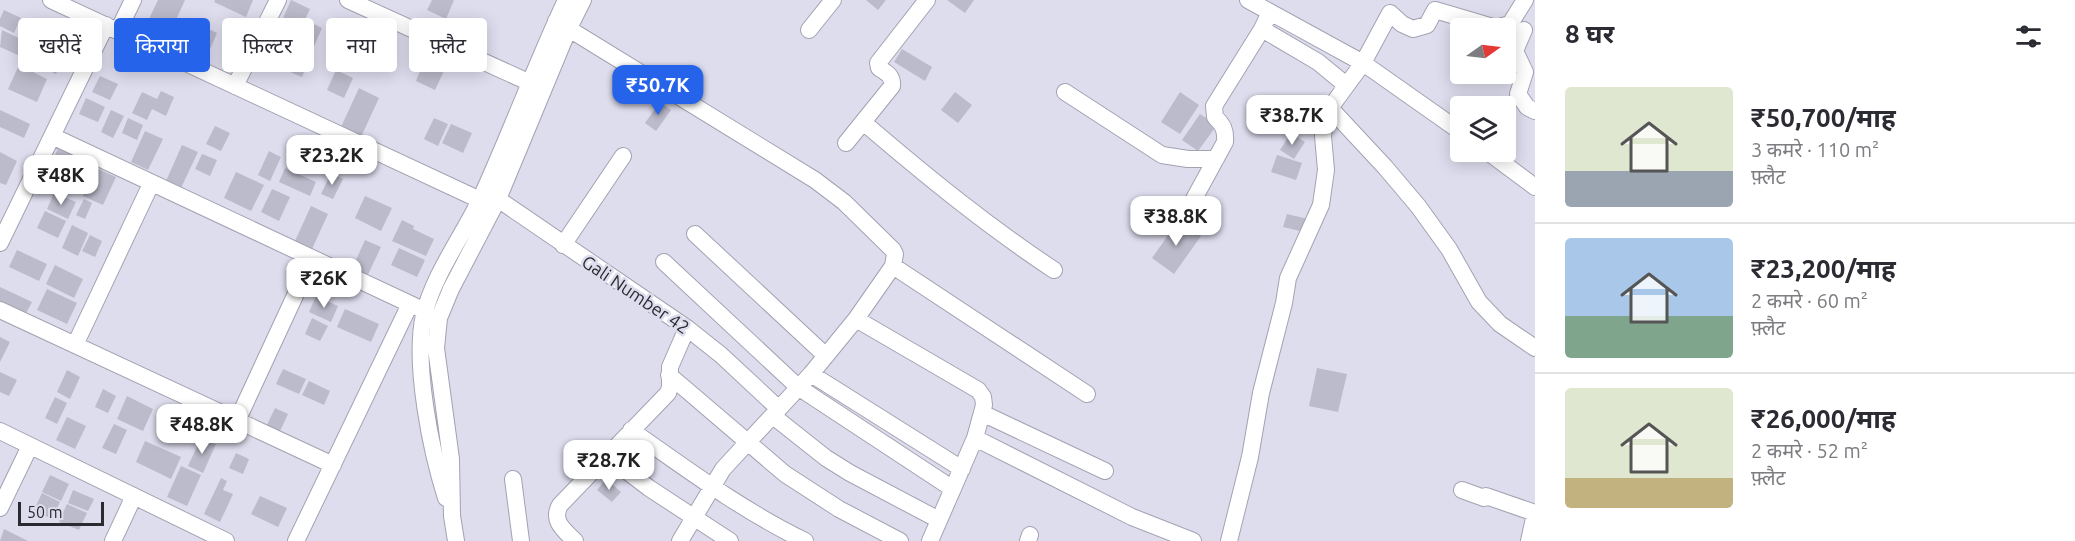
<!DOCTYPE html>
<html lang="hi">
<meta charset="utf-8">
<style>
body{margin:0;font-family:Ubuntu,"Noto Sans Devanagari",sans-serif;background:#f7f7f7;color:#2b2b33;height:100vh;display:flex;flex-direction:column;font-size:22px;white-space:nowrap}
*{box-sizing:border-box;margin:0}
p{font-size:20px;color:#7c7c81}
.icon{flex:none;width:33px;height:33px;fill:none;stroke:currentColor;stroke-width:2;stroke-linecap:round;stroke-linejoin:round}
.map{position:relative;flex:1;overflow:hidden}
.side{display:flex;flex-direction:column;background:#fff;width:540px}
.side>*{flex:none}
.top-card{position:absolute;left:18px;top:18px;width:570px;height:54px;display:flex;gap:12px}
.needle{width:39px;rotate:76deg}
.fabs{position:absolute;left:1450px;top:18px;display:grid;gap:12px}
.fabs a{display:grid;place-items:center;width:66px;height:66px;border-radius:6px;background:#fff;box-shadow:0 3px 15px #0003;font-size:30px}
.scale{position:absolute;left:18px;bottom:15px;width:86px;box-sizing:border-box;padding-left:6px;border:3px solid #2a2a30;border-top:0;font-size:16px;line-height:21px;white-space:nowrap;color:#2a2a30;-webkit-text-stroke:4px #deddee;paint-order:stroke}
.price{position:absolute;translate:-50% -51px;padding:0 14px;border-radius:12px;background:#fff;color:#222;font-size:20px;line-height:39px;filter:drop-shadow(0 2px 3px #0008)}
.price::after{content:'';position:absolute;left:50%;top:36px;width:18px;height:14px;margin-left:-9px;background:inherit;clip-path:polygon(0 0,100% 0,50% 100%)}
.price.selected{background:#2563eb;color:#fff}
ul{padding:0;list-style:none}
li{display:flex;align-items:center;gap:18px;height:150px;padding:0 30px}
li+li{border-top:2px solid #e1e1e2}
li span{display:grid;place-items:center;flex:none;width:168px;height:120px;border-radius:6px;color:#555}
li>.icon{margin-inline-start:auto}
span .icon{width:72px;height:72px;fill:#fffc;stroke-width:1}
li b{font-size:26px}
h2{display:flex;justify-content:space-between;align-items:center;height:72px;padding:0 30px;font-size:26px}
.tag{padding:0 21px;border-radius:6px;background:#fff;box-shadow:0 3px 15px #0003;font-size:21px;line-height:54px}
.tag.selected{background:#2563eb;color:#fff}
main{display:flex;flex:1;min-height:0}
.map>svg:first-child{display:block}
.building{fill:#bbbbcb}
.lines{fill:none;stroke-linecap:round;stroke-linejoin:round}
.minor-casing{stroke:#a2a2b2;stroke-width:18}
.minor{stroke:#fff;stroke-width:16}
.labels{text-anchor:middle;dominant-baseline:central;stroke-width:5;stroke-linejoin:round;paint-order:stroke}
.street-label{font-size:18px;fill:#2a2a30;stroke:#deddee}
</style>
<main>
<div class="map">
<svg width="1535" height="541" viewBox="0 0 1535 541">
<rect width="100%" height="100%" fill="#deddee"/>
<path class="building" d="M158,0H185L170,33L147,23Z
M215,0H253L246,17L214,2Z
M291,0L310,9L299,33L280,25Z
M432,0H454L446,19L427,10Z
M866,0H886L878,10Z
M947,0H974L965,13Z
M4,10L21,18L14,33L0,26V19Z
M310,22L322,28L312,51L300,45Z
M198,24L217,33L208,54L188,45Z
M333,28L350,36L343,50L326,42Z
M2,30L25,41L18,55L0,47Z
M358,30L370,36L367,42L371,44L363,61L360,60L355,69L349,66L356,49L350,46Z
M33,35L66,51L56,74L23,58Z
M270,39L289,48L281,66L262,57Z
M293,47L311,56L302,77L283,69Z
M902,49L932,67L925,81L894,62Z
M424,62L444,71L435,90L416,81Z
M19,65L47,79L37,102L8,89Z
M336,70L353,78L344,98L327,90Z
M100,76L118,84L110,100L92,92Z
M359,88L379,98L361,137L341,127Z
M161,91L174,97L166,116L152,109L147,120L132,113L142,92L157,99Z
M955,92L972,105L958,123L941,110Z
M1180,92L1199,105L1180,134L1161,122Z
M86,98L105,107L98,122L79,114Z
M660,102L671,110L656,131L645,123Z
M0,110L30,124L24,138L0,127Z
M111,110L124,116L113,138L101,132Z
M1200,114L1217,125L1198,151L1182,140Z
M128,118L143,125L137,140L122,133Z
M434,118L448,124L438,146L424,139Z
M451,124L472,133L463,153L442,143Z
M215,126L230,133L221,151L206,144Z
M145,131L163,139L148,170L131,162Z
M1291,133L1305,142L1294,159L1280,150Z
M182,145L198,152L181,188L166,181Z
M58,148L92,164L84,181L51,165Z
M269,151L281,157L270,181L258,175Z
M0,152L17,161L6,185L0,183Z
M202,154L217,160L210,176L195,169Z
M1277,155L1302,163L1296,180L1271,172Z
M96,168L116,177L103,205L83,196Z
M285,168L316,182L310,196L279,182Z
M236,172L264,185L251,211L224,198Z
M331,173L343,179L333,199L321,194Z
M272,189L290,197L279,221L261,212Z
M54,193L76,202L68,219L47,209Z
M365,196L392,208L381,231L355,218Z
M84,199L92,203L85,219L76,215Z
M311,206L328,214L312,249L295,241Z
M45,211L66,221L58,238L37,228Z
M1287,214L1308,219L1304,232L1283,227Z
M402,220L414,226L413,229L434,239L426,256L392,241Z
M1179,220L1201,236L1174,274L1152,258Z
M72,225L88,233L78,256L62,248Z
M90,235L102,241L95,257L82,251Z
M365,240L381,247L365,281L350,273Z
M399,248L425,260L417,277L391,265Z
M17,250L47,264L39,281L9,267Z
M55,265L83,279L74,298L46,284Z
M0,287L32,302L24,317L0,306Z
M47,289L77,303L67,324L37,310Z
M316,296L338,306L331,322L309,312Z
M345,309L379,324L371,342L337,327Z
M312,318L328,326L320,341L305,334Z
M0,337L10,342L0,362Z
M1317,368L1347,374L1338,412L1309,406Z
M283,369L306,379L299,394L276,384Z
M67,370L80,377L70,399L57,392Z
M0,372L17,380L9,396L0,392Z
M309,381L330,391L324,405L302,395Z
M103,389L116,396L108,413L95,407Z
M127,396L153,409L143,431L117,419Z
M55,397L67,403L57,424L45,418Z
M275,408L288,414L280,431L267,425Z
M67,417L86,426L75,449L56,440Z
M114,424L127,430L116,454L102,448Z
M201,438L216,444L203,473L188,466Z
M145,441L181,457L171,479L136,462Z
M236,453L249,459L243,474L229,468Z
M181,466L201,475L187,506L167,497Z
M50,475L69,484L61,501L42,492Z
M221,478L227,481L223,490L233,494L220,522L204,514Z
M606,479L621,492L612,502L597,490Z
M73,490L94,499L88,511L68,503Z
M42,493L60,502L52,519L34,510Z
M260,496L287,508L278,527L251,514Z
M67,504L87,513L79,530L59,522Z
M4,529L28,541H0Z"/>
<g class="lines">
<defs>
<path id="minor" d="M51,0L480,200
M348,0L537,86
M1248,0L1363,63L1461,132
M556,21L815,180L844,202L893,250L895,254L893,266L856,319L811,374L723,469L680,541
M1262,29L1318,62L1346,85
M809,30L833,0
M1524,30L1515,51L1525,72L1518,94L1527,107L1535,111
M118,31L133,0
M235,86L278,0
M1065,92L1162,155L1188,159H1216
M1330,108L1385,167L1418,206L1449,249L1479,302L1500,324L1535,348
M863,122C925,175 986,225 1054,270
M52,136L425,311
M846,143L892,86C893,76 887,73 879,68L878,63L927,0
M1488,152L1535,187
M489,193L687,328L721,355L779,409
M1189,208L1225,142C1226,130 1223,125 1215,117L1214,106L1262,29L1270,12
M695,234L826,356
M0,243L106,25
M563,245L623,156
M664,262L798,387L953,489
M893,266L1087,394
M0,310L333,465
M856,319L978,390L983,397L984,405L975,438L930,541
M75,345L151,184
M811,374L962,469
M669,375L785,474L839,509L900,541
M982,413L1105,471
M773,416L826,458L850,473L939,520
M237,421L312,259
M631,430C688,470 743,511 805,541
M0,431L226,541
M975,438L1132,517L1193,541
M607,456L649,488L730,541
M513,479L521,541
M1462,490L1484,498L1486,496L1535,513
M446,498C431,451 413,363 424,315C433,276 462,237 480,200C510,135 535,66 566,0
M0,508L30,446
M113,541L134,496
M296,541L410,304
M456,541L452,516L451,459L436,348L439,318L451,289L498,199L569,28L583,0
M575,541C564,530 551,521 560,505L668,393L670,387V367L687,328
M1028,541L1030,535
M1229,541L1250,457L1261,393L1284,303L1288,278L1321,205L1326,170L1323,136L1325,122L1330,108L1363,63L1390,13L1402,24L1413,29L1427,25L1435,10L1496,28L1510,24L1525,0
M1529,541L1535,514"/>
</defs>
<use href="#minor" class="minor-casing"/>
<use href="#minor" class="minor"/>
</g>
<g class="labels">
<g class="street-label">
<text transform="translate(636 294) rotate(34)">Gali Number 42</text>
</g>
</g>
</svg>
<div class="fabs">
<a><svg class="needle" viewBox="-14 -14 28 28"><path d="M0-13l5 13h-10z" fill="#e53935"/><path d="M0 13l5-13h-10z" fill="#7c7c81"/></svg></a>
<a><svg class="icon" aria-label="layers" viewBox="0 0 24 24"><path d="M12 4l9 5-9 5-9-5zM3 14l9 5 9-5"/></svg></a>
</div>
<div class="scale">50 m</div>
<b class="price selected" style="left:658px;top:116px">₹50.7K</b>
<b class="price" style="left:1292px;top:146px">₹38.7K</b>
<b class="price" style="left:332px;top:186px">₹23.2K</b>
<b class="price" style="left:61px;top:206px">₹48K</b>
<b class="price" style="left:1176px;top:247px">₹38.8K</b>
<b class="price" style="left:324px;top:309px">₹26K</b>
<b class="price" style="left:202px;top:455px">₹48.8K</b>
<b class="price" style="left:609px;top:491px">₹28.7K</b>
<div class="top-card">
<a class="tag">खरीदें</a>
<a class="tag selected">किराया</a>
<a class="tag">फ़िल्टर</a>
<a class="tag">नया</a>
<a class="tag">फ़्लैट</a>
</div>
</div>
<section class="side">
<h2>8 घर<svg class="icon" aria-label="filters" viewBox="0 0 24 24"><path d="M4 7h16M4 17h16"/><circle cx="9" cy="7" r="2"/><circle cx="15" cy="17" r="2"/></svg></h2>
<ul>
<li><span style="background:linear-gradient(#dfe7d0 70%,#9aa5b1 0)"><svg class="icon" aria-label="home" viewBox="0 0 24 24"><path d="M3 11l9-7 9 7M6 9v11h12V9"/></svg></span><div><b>₹50,700/माह</b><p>3 कमरे · 110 m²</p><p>फ़्लैट</p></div></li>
<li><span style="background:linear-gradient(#a9c7e8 65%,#7fa58c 0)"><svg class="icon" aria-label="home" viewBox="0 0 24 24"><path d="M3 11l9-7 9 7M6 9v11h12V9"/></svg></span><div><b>₹23,200/माह</b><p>2 कमरे · 60 m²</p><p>फ़्लैट</p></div></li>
<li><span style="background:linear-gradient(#dfe7d0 75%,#c2b280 0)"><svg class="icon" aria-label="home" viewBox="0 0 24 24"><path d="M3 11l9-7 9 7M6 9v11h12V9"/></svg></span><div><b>₹26,000/माह</b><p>2 कमरे · 52 m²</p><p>फ़्लैट</p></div></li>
</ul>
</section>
</main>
